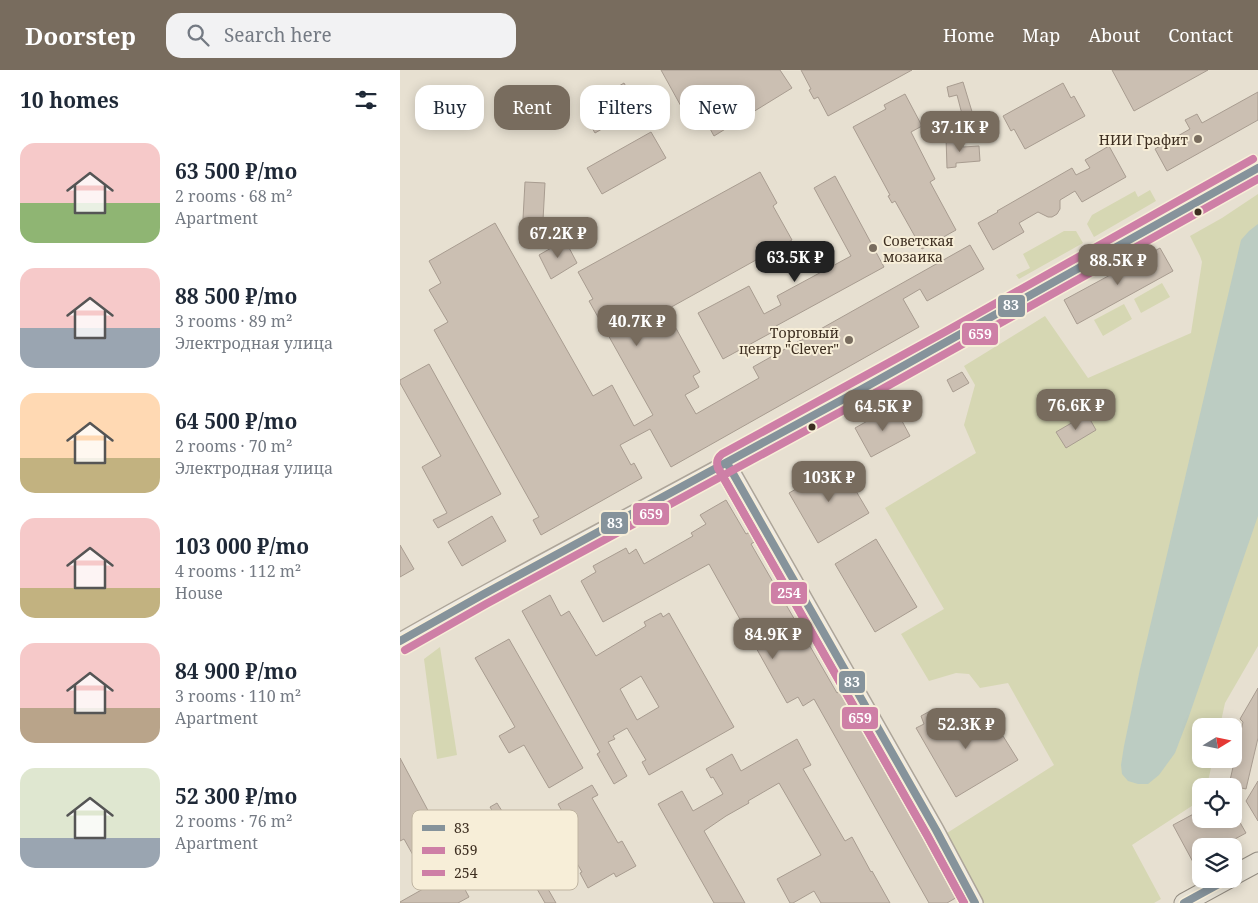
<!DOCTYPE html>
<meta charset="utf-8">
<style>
body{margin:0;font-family:"Noto Serif",serif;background:#f2f2f3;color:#1f2937;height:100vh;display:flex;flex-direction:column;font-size:19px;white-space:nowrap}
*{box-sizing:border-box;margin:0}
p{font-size:16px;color:#747a83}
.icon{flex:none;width:28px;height:28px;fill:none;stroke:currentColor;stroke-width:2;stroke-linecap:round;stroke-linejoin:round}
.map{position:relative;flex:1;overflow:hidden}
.drawer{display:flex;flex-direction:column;background:#fff;width:400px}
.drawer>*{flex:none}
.banner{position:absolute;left:15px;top:15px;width:475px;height:45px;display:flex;gap:10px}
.needle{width:32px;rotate:80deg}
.controls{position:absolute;left:792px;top:648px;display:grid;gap:10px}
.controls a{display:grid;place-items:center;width:50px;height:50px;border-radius:10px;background:#fff;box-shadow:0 2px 12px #0003;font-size:25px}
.price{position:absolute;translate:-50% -42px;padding:0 11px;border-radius:10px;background:#786c5e;color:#fff;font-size:16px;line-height:32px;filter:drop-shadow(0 1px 2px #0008)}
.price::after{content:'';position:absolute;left:50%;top:30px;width:15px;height:11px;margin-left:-8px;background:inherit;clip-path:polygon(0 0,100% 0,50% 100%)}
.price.selected{background:#222;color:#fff}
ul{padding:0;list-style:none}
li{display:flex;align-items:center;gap:15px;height:125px;padding:0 20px}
li span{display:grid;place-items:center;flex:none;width:140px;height:100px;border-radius:15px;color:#555}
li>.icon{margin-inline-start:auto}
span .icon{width:60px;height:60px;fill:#fffc;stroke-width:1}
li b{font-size:21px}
h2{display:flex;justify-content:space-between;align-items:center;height:60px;padding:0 20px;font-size:21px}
.chip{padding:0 18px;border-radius:15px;background:#fff;box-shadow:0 2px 12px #0003;font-size:18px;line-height:45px}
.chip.selected{background:#786c5e;color:#fff}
header{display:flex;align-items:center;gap:30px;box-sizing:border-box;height:70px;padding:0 25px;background:#786c5e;color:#fff}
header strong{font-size:24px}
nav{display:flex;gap:28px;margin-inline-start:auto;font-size:18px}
.search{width:350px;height:45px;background:#f2f2f3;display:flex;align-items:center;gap:12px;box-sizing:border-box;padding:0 18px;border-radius:15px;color:#747a83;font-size:19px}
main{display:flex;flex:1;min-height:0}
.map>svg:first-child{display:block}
.green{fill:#d6d7b3}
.water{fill:#bcccc2}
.building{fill:#cbbfb2;stroke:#a89c90;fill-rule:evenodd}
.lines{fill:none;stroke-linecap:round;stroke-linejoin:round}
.minor-casing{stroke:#ada599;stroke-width:18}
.major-casing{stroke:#928b80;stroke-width:21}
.minor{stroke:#efebe3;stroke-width:15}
.major{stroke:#e6e1d4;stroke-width:19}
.bus-1-casing{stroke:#f7eed8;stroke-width:11}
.bus-2-casing{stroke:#f7eed8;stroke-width:11}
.bus-3-casing{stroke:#f7eed8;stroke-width:11}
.bus-1{stroke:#86939b;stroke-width:8}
.bus-2{stroke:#ce7fa6;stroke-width:8}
.bus-3{stroke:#ce7fa6;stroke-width:8}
.poi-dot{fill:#786c5e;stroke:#f7eed8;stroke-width:2}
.bus-dot{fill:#3d2e20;stroke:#f7eed8;stroke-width:2}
.labels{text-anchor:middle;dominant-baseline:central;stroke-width:4;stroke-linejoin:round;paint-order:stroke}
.poi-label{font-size:14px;fill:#3d2e20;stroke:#f7eed8;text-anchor:end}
.key{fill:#f7eed8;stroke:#bfb4a1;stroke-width:1}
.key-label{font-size:14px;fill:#3d2e20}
.line-badge{stroke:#f7eed8;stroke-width:2}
.badge-label{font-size:14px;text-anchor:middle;font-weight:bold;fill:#fff}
</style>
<header>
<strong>Doorstep</strong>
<div class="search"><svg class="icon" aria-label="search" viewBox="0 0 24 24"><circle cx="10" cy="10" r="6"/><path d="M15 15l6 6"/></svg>Search here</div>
<nav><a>Home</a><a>Map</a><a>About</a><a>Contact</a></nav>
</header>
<main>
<section class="drawer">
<h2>10 homes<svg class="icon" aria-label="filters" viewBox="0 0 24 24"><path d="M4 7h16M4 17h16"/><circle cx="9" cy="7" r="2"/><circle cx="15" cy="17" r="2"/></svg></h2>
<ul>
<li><span style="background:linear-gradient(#f6c9c9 60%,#8fb573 0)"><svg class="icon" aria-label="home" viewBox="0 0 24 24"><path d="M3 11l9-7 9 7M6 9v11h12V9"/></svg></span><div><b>63 500 ₽/mo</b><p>2 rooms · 68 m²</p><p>Apartment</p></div></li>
<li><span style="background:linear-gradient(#f6c9c9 60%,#9aa5b1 0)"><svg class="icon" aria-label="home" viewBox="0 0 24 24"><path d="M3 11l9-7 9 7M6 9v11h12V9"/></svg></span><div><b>88 500 ₽/mo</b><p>3 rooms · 89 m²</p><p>Электродная улица</p></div></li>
<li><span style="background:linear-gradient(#ffd9b3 65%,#c2b280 0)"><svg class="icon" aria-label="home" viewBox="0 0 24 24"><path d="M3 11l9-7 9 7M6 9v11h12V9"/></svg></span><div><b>64 500 ₽/mo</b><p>2 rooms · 70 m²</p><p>Электродная улица</p></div></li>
<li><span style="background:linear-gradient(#f6c9c9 70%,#c2b280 0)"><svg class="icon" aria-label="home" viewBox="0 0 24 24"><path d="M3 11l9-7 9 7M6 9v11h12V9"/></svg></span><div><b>103 000 ₽/mo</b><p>4 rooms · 112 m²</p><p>House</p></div></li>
<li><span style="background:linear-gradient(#f6c9c9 65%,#b9a48a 0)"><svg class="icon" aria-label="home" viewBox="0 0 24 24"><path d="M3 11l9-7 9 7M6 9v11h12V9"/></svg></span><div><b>84 900 ₽/mo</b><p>3 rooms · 110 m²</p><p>Apartment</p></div></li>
<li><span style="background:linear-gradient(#dfe7d0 70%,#9aa5b1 0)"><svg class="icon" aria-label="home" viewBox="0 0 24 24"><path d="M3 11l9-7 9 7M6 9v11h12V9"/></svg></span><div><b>52 300 ₽/mo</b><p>2 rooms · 76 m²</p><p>Apartment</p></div></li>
</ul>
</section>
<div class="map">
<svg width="858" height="833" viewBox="0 0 858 833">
<rect width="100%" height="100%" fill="#e7e0d1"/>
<path class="green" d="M750,120L756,131L694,167L687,154L692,145L735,121L738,127Z
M858,124V576L825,633L820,656H801V689H813L807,716H801V730L732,775L761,829L754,833H581L547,763L654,695L608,613L580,618L569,604L556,603L529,611L501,564L544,539L485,438L576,383L564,355L575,315L564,296L645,246L688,308L791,263L802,192L800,186L790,166L822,148Z
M664,161H676L683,173L619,209L616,205L630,198L623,184Z
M762,213L770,227L741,243L734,229Z
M724,234L732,249L703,266L694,250Z
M40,577L57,685L37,689L24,589Z"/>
<path class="water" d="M858,154V446L788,649L775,683L759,705L748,714H738L728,711L722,704L721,695L724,676L740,599L841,170L849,161Z"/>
<path class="building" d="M261,0H380L392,18L314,66L303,46L307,24L282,38Z
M401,0H512L428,46L418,27L414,29L409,20L411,19Z
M712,0H808L734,41Z
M563,12L573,45L563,48L557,25L549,27L547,17Z
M224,13L238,38L195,63L181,39Z
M663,13L671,28L674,26L685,46L625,79L614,59L611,61L603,46Z
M858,22V50L767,101L755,79L790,59L785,50L797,44L802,53Z
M505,24L522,56L511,62L535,109L530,112L556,160L522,179L495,131L492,133L488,126L490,125L453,57L486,39L484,35Z
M251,62L266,88L202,124L187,98Z
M555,66V74L563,73V77L579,76L580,91L556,93V97L547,98L546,67Z
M709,76L726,107L682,132L675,121L660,130V139L657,144L652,147H648L638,142L619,153L624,162L593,180L578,153L598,142L597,141L672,98L676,105L690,98L685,90Z
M360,102L377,133L373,136L392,170L266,240L300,302L293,306L299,317L285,325L296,344L359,308L353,297L570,175L584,199L527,231L520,219L503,229L519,257L271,397L250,359L220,375L231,395L234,393L242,408L141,465L133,450L139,447L34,260L48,252L29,220L41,213L29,191L95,153L193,326L212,315L234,356L253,345L189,231L193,229L178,202Z
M435,106L484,197L376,256L378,259L323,289L298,243L349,216L364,244L381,235L377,226L451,186L414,118Z
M125,112L145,113L142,169L122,167Z
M165,170L177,193L151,209L139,185Z
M760,178L773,201L677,254L664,230Z
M29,294L101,424L38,458L33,450L47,443L22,397L41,386L0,313V310Z
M562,302L569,313L553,322L547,310Z
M494,336L510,366L471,387L455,358Z
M687,344L696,360L666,378L656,362Z
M440,394L469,443L418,473L389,423Z
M326,430L346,464L350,462L356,471L351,474L437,623L442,620L559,826L547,833H529L414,629L403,636L398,627L387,633L309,494L203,552L181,511L196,502L193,496L226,478L229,484L236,479L244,494L293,466L291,463L306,454L300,445Z
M92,446L106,471L62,496L48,472Z
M476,469L517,537L475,562L435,494Z
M0,475L14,499L0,507Z
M150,525L161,546L169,541L196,586L246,556L244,552L261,543L263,547L269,543L334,657L249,705L242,692L246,690L227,658L213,666L215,669L208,672L227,706L214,714L197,684L200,682L122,541ZM241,606L259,637L237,650L220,619Z
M109,569L183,698L149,718L124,675L109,683L99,666L115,657L75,588Z
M858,618V668L846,719L829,715L843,652L840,649Z
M532,640L538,650L546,645L551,656L568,648H585L603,666L618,690L556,727L516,658L524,654L521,646Z
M397,669L411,695L403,699L445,771L452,767L471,802L472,801L490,833H421L414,821L393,833H390L377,809L421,785L379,713L348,731L349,733L326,746L304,761L345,833H314L258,734L282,721L293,741L323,724L313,707L311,708L306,699L332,684L341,701Z
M0,688L48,778L18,794L4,769L0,771Z
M858,711V751L846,731Z
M192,715L198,725L192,728L218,773L222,771L236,796L216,807L214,803L188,818L180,803L182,802L164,771L162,773L149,751L163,743L158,734Z
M97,733L125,778L117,782L90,737Z
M801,740V749H838L846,763L822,776H801V787L793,792L773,755Z
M136,798L156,833H145L128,803Z
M55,801L69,827L58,833H0V832Z"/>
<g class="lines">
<defs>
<path id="minor" d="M327,393L536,760L575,833
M0,571C108,509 219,452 329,392C506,295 682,197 858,98"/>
<path id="major" d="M834,805L858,792
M784,833L828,809"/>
</defs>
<use href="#minor" class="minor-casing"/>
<use href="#major" class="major-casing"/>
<use href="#minor" class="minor"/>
<use href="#major" class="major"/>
<defs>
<path id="bus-1" d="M327,393L536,760L575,833
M0,571L82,525L462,319L858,98
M784,833L828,809"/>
<path id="bus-2" d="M318,398L527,765L564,833
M5,580L86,534L466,328L858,109"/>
<path id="bus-3" d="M564,833L527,765L318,398C316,392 317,388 322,384L543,263L853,89"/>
</defs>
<use href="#bus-1" class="bus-1-casing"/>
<use href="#bus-2" class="bus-2-casing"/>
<use href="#bus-3" class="bus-3-casing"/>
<use href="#bus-1" class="bus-1"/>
<use href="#bus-2" class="bus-2"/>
<use href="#bus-3" class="bus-3"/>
</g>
<g class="poi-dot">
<circle cx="798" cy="69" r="5"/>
<circle cx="473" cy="178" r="5"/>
<circle cx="449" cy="270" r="5"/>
</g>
<g class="bus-dot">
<circle cx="798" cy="142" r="4.5"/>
<circle cx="412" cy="357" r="4.5"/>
</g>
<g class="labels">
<g class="poi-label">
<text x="788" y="69">НИИ Графит</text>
<text x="483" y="170" text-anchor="start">Советская<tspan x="483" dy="16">мозаика</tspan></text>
<text x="439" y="262">Торговый<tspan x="439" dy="16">центр "Clever"</tspan></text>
</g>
</g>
<rect x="12" y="740" width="166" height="80" rx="8" class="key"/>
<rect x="22" y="755" width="23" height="6" fill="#86939b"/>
<rect x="22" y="777" width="23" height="7" fill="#ce7fa6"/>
<rect x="22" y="800" width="23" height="6" fill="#ce7fa6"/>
<g class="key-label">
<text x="54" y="763">83</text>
<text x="54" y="785">659</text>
<text x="54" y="808">254</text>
</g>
<g class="line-badge">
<rect x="597" y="224" width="29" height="24" rx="5" fill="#86939b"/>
<rect x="561" y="252" width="38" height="24" rx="5" fill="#ce7fa6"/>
<rect x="232" y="432" width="38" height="24" rx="5" fill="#ce7fa6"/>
<rect x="200" y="441" width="29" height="24" rx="5" fill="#86939b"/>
<rect x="370" y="511" width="38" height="24" rx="5" fill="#ce7fa6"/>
<rect x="438" y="600" width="28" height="24" rx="5" fill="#86939b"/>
<rect x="441" y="636" width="38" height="24" rx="5" fill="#ce7fa6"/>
</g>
<g class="badge-label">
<text x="611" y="240">83</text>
<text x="580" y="269">659</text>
<text x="251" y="449">659</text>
<text x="215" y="458">83</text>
<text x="389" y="528">254</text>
<text x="452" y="617">83</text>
<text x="460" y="653">659</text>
</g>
</svg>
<div class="controls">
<a><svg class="needle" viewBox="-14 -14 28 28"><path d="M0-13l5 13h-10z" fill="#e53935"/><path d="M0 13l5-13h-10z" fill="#747a83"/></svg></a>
<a><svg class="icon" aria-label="locate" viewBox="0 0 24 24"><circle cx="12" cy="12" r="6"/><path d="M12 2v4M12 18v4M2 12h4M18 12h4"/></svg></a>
<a><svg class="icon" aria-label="layers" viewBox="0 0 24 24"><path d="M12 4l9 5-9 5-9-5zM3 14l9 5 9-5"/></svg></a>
</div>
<b class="price" style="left:560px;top:83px">37.1K ₽</b>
<b class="price" style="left:158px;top:189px">67.2K ₽</b>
<b class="price selected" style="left:395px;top:213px">63.5K ₽</b>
<b class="price" style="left:718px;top:216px">88.5K ₽</b>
<b class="price" style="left:237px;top:277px">40.7K ₽</b>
<b class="price" style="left:676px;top:361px">76.6K ₽</b>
<b class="price" style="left:483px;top:362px">64.5K ₽</b>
<b class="price" style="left:429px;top:433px">103K ₽</b>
<b class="price" style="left:373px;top:590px">84.9K ₽</b>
<b class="price" style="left:566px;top:680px">52.3K ₽</b>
<div class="banner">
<a class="chip">Buy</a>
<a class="chip selected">Rent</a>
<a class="chip">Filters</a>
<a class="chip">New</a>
</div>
</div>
</main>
